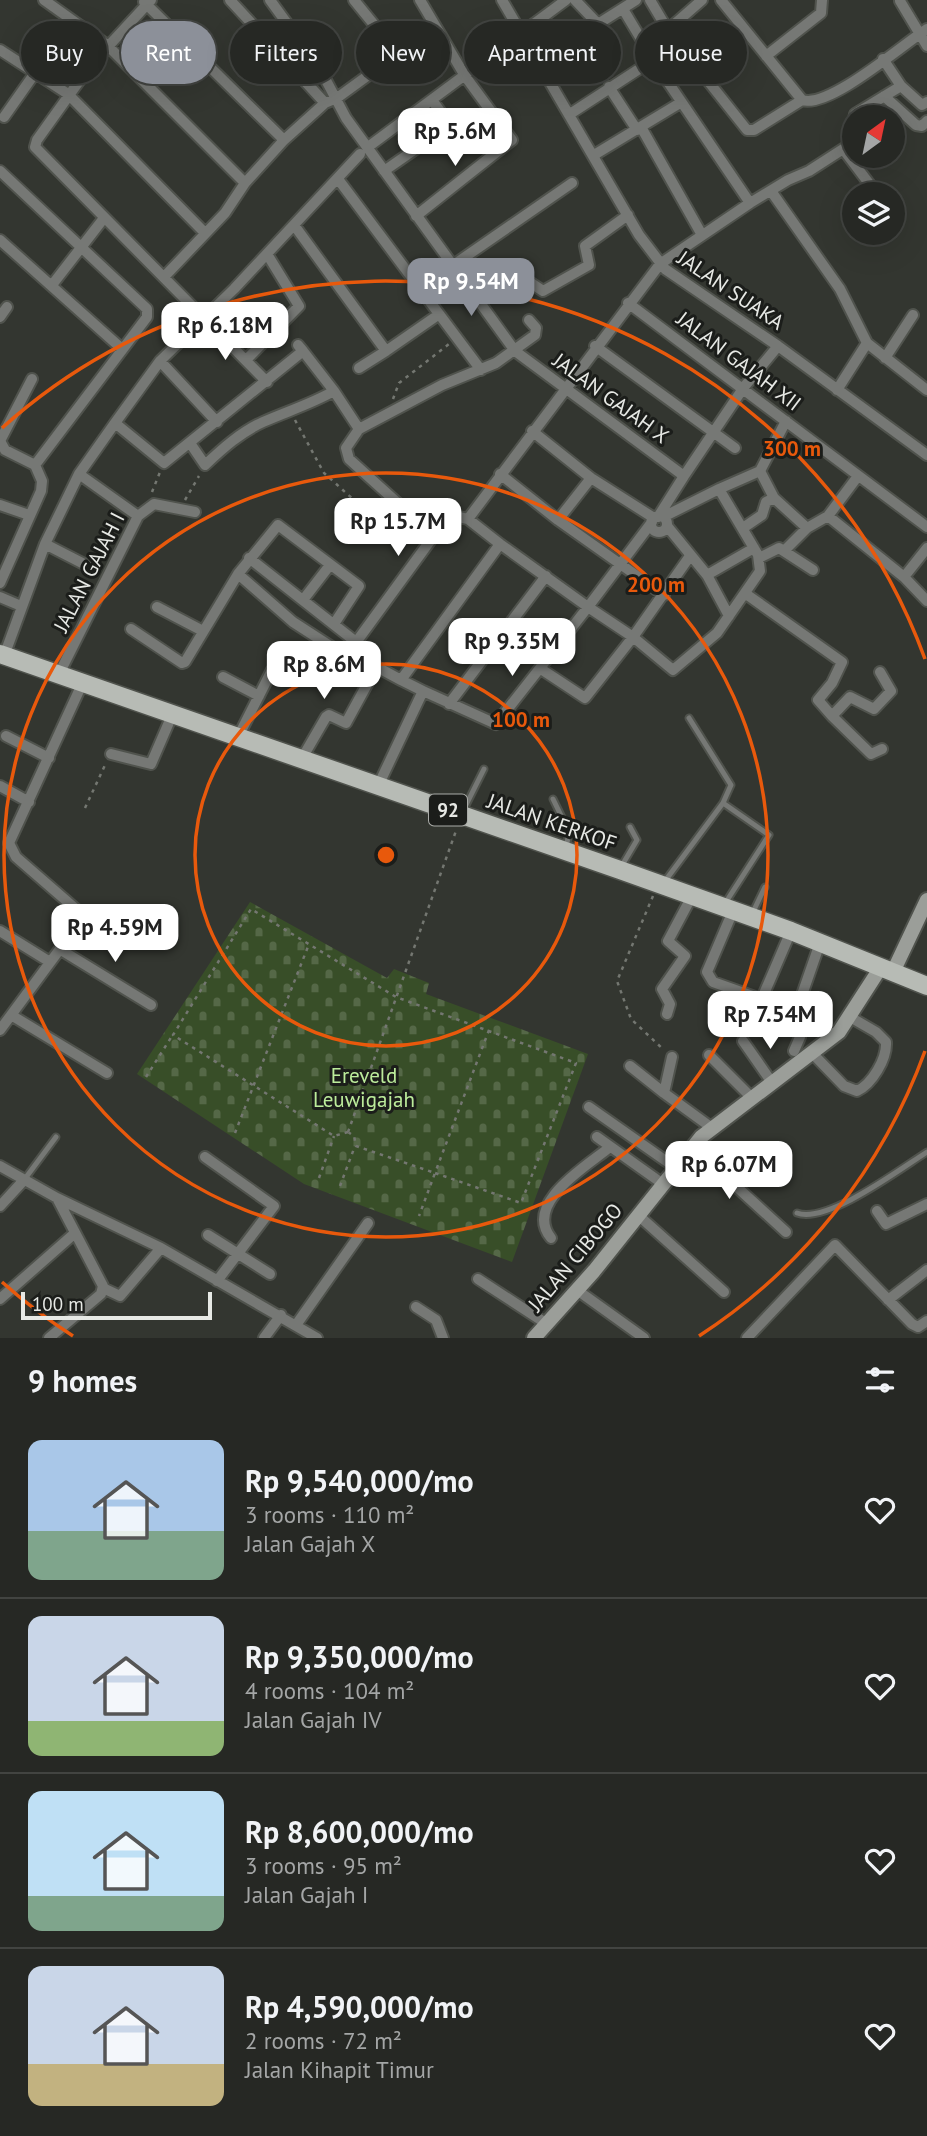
<!DOCTYPE html>
<meta charset="utf-8">
<style>
body{margin:0;font-family:"PT Sans",sans-serif;background:#2e302c;color:#f1f3f6;height:100vh;display:flex;flex-direction:column;font-size:26px;white-space:nowrap}
*{box-sizing:border-box;margin:0}
p{font-size:23px;color:#a4a6a6}
.icon{flex:none;width:38px;height:38px;fill:none;stroke:currentColor;stroke-width:2;stroke-linecap:round;stroke-linejoin:round}
.map{position:relative;height:1338px;overflow:hidden}
.drawer{display:flex;flex-direction:column;background:#262824;flex:1}
.drawer>*{flex:none}
.top-card{position:absolute;left:21px;top:21px;width:886px;height:63px;display:flex;gap:14px}
.needle{width:46px;rotate:33deg}
.tools{position:absolute;left:842px;top:105px;display:grid;gap:14px}
.tools a{display:grid;place-items:center;width:63px;height:63px;border-radius:50%;background:#262824;box-shadow:0 7px 28px #0002,0 0 0 2px #424441;font-size:35px}
.scale{position:absolute;left:21px;bottom:18px;width:191px;box-sizing:border-box;padding-left:7px;border:4px solid #e7e9e5;border-top:0;font-size:19px;line-height:24px;white-space:nowrap;color:#e7e9e5;-webkit-text-stroke:5px #1b1d1a;paint-order:stroke}
.price{position:absolute;translate:-50% -60px;padding:0 16px;border-radius:14px;background:#fff;color:#222;font-size:23px;line-height:46px;filter:drop-shadow(0 2px 4px #0008)}
.price::after{content:'';position:absolute;left:50%;top:42px;width:21px;height:16px;margin-left:-10px;background:inherit;clip-path:polygon(0 0,100% 0,50% 100%)}
.price.selected{background:#8c9099;color:#fff}
ul{padding:0;list-style:none}
li{display:flex;align-items:center;gap:21px;height:175px;padding:0 28px}
li+li{border-top:2px solid #424441}
li span{display:grid;place-items:center;flex:none;width:196px;height:140px;border-radius:14px;color:#555}
li>.icon{margin-inline-start:auto}
span .icon{width:84px;height:84px;fill:#fffc;stroke-width:1}
li b{font-size:30px}
h2{display:flex;justify-content:space-between;align-items:center;height:84px;padding:0 28px;font-size:30px}
.pill{padding:0 24px;border-radius:32px;background:#262824;box-shadow:0 7px 28px #0002,0 0 0 2px #424441;font-size:24px;line-height:63px}
.pill.selected{background:#8c9099;color:#fff}
.map>svg:first-child{display:block}
.cemetery{fill:url(#cemetery-stones)}
.lines{fill:none;stroke-linecap:round;stroke-linejoin:round}
.lane-casing{stroke:#50534d;stroke-width:9}
.street-casing{stroke:#50534d;stroke-width:14}
.secondary-casing{stroke:#50534d;stroke-width:18}
.primary-casing{stroke:#50534d;stroke-width:21}
.path{stroke:#747771;stroke-width:2.5;stroke-dasharray:3.5 5;stroke-linecap:butt}
.lane{stroke:#767875;stroke-width:5}
.street{stroke:#767875;stroke-width:10}
.secondary{stroke:#9b9e99;stroke-width:14}
.primary{stroke:#b7bbb5;stroke-width:18}
.ring{fill:none;stroke:#e8590c;stroke-width:3.5}
.labels{text-anchor:middle;dominant-baseline:central;stroke-width:6;stroke-linejoin:round;paint-order:stroke}
.shield{fill:#1b1d1a;stroke:#aaaca8;stroke-width:2}
.shield-label{font-size:19px;font-weight:bold;fill:#e7e9e5}
.street-label{font-size:21px;fill:#e7e9e5;stroke:#1b1d1a}
.park-label{font-size:21px;fill:#bcec9b;stroke:#1b1d1a}
.centre{fill:#e8590c;stroke:#1b1d1a;stroke-width:3.5}
.ring-label{font-size:21px;text-anchor:middle;font-weight:bold;fill:#e8590c;stroke:#1b1d1a;stroke-width:6;stroke-linejoin:round;paint-order:stroke}
</style>
<div class="map">
<svg width="927" height="1338" viewBox="0 0 927 1338">
<defs>
<pattern id="cemetery-stones" width="16" height="16" patternUnits="userSpaceOnUse" patternTransform="scale(1.75)"><rect width="16" height="16" fill="#384e28"/><path d="M2 7V4a2 2 0 0 1 4 0v3zM10 15v-3a2 2 0 0 1 4 0v3z" fill="#556847"/></pattern>
</defs>
<rect width="100%" height="100%" fill="#333630"/>
<path class="cemetery" d="M250,902L387,978L394,969L429,983L426,994L588,1054L512,1262L304,1184L137,1074Z"/>
<g class="lines">
<defs>
<path id="lane" d="M553,799L569,832L566,848
M723,803L769,835L724,905
M462,813L484,769
M621,867L637,840L630,827
M665,881L723,803L731,785L689,718
M752,914L765,887
M24,1180L56,1137
M797,1213C827,1224 900,1169 927,1152"/>
<path id="street" d="M44,0L107,45L245,183L225,213L164,277
M151,0L90,66L37,140L35,147L267,382
M230,0L325,103
M270,0L319,67L346,118L515,351L684,476L658,517
M502,0L639,235L665,269L778,346L927,455
M575,0L598,24L636,0
M650,0L669,32L747,130H754L802,100
M721,0L802,100C829,109 902,45 927,29
M900,1L927,46
M144,2L284,140
M623,9L650,54
M647,48L702,0
M0,50L68,94L205,233
M766,56L821,13L822,0
M901,86L922,105L927,102
M609,87L637,130
M884,96L916,125L922,126L927,121
M432,100L462,142
M570,114L653,60L750,203
M4,117L35,73
M854,119L855,114L901,86L883,59
M641,127L702,235
M368,147L566,0
M843,149L877,194
M594,155L680,103
M0,171L147,309V317L35,465L42,481L41,491L0,583
M384,171L450,125
M338,179L481,370
M245,183L284,140L325,103L337,98L385,63L381,54L389,43L354,0
M771,191L840,289L867,343L927,390
M416,216L512,140L465,76L420,0
M294,225L386,351L438,315
M0,240L121,348
M452,266L572,183
M528,281L543,291L589,265L585,246L628,215
M52,285L104,218
M628,303L927,527
M0,317L7,307
M595,346L735,448
M303,351L334,391
M885,358L913,315
M246,360L299,306L267,254
M160,361L217,422
M359,368L386,351
M32,379L0,441L5,450L35,465
M837,390L867,343
M115,423L164,463L303,351L298,345
M359,429L346,448L349,459L412,516
M532,431L591,478L654,518
M190,443L205,465C223,448 241,432 263,422C288,411 311,404 334,391L359,429L442,385L496,363L535,335L536,328L529,320
M760,471L774,498L807,528
M79,474L138,516
M500,474L558,520L664,595
M684,476L744,387L778,346
M719,489L760,471L786,421
M0,505L29,515
M828,516L858,476
M651 524a8 8 0 1 1 16 0a8 8 0 1 1-16 0Z
M468,519L660,264L750,203L788,180L809,171L854,142
M558,520L591,478
M667,526L707,575L729,616
M743,528L762,515L766,502L774,498
M45,544L86,565
M784,551L807,528L828,516L904,577L927,601
M249,558L356,642
M759,558L779,548L813,570
M238,574L293,622L344,655L349,652L449,515L468,519L500,544
M707,575L754,548
M904,577L927,548
M746,594L842,662L832,683L818,700L832,716L850,697L874,709L891,691L880,672
M0,597L21,606
M303,600L330,565
M157,607L201,630
M131,629L182,663L185,662L238,574L278,525L359,586L334,624
M349,652L401,680
M4,656L45,544L79,474L115,423L160,361L234,289L360,154
M541,669L585,698L633,637L673,670L717,633L760,571L758,555L719,489L663,517
M59,674L138,516L154,504L195,512
M223,677L259,696
M423,691L496,724L588,607L633,637L690,556
M449,704L546,576
M832,716L871,754L882,749
M6,736L49,758
M238,737L272,670
M111,754L151,764L173,713
M301,760L326,717L329,715L346,723L376,668
M0,786L29,802
M378,786L423,691L401,680L500,544L588,607L652,522
M733,911L707,972L713,982L758,998L763,996L791,931
M0,931L50,962
M61,950L151,1005
M667,1014L670,1004L662,989L685,956L668,941L692,896
M11,1015L107,1073
M0,1030L80,922L77,910L16,857L9,843L83,682
M743,1041L773,1084
M794,1051L800,1037L796,1012L820,943
M813,1054L844,1086L857,1091C872,1084 887,1059 886,1042L876,1032L850,1017
M709,1055L752,1098
M672,1057L664,1093L712,1128
M630,1066L664,1093
M589,1107L676,1168
M597,1137L663,1184
M693,1147L786,1232
M205,1157L274,1206L217,1281
M0,1166L57,1198L103,1286L101,1294L49,1338
M57,1198L161,1248L317,1338
M0,1206L24,1180
M877,1211L886,1224L927,1204
M638,1215L724,1292
M208,1235L270,1274
M551,1238C523,1203 587,1166 610,1147
M478,1279L547,1324
M103,1288L120,1296L161,1248
M577,1290L644,1338
M0,1299L75,1233
M888,1300L927,1270
M416,1307L436,1320L443,1338
M296,1325L368,1223
M264,1338L281,1315
M747,1338L835,1245L912,1324L918,1327L927,1321"/>
<path id="secondary" d="M893,972L927,900
M534,1338L594,1271L701,1137L839,1032L881,967"/>
<path id="primary" d="M0,654L620,870L791,931L927,986"/>
</defs>
<use href="#lane" class="lane-casing"/>
<use href="#street" class="street-casing"/>
<use href="#secondary" class="secondary-casing"/>
<use href="#primary" class="primary-casing"/>
<path class="path" d="M393,399L399,383L449,344
M295,420L324,473L396,538
M152,492L160,472
M185,500L199,476
M85,808L106,763
M653,896L617,981L631,1019L664,1050
M146,1077L172,1036
M348,1132L334,1136L173,1035L251,909L396,997L576,1063L521,1203L435,1173L489,1030
M348,1132L457,828
M348,1132L354,1136L356,1146L435,1173L419,1216
M235,1133L309,944
M319,1178L334,1136
M340,1186L355,1146"/>
<use href="#lane" class="lane"/>
<use href="#street" class="street"/>
<use href="#secondary" class="secondary"/>
<use href="#primary" class="primary"/>
</g>
<g class="ring">
<circle cx="386" cy="855" r="191"/>
<circle cx="386" cy="855" r="382"/>
<path d="M925 1051A574 574 0 0 1 699 1336M73 1336A574 574 0 0 1 2 1282M2 428A574 574 0 0 1 925 659"/>
</g>
<g class="labels">
<rect class="shield" x="429" y="794.5" width="38" height="31" rx="5"/>
<g class="shield-label">
<text x="448" y="810">92</text>
</g>
<g class="street-label">
<text transform="translate(731 290) rotate(34)">JALAN SUAKA</text>
<text transform="translate(739 361) rotate(37)">JALAN GAJAH XII</text>
<text transform="translate(611 398) rotate(36)">JALAN GAJAH X</text>
<text transform="translate(89 572) rotate(-63)">JALAN GAJAH I</text>
<text transform="translate(552 822) rotate(19)">JALAN KERKOF</text>
<text transform="translate(575 1257) rotate(-50)">JALAN CIBOGO</text>
</g>
<g class="park-label">
<text x="364" y="1075">Ereveld<tspan x="364" dy="24">Leuwigajah</tspan></text>
</g>
</g>
<circle cx="386" cy="855" r="10" class="centre"/>
<g class="ring-label">
<text x="792" y="456">300 m</text>
<text x="656" y="592">200 m</text>
<text x="521" y="727">100 m</text>
</g>
</svg>
<div class="tools">
<a><svg class="needle" viewBox="-14 -14 28 28"><path d="M0-13l5 13h-10z" fill="#e53935"/><path d="M0 13l5-13h-10z" fill="#a4a6a6"/></svg></a>
<a><svg class="icon" aria-label="layers" viewBox="0 0 24 24"><path d="M12 4l9 5-9 5-9-5zM3 14l9 5 9-5"/></svg></a>
</div>
<div class="scale">100 m</div>
<b class="price" style="left:455px;top:168px">Rp 5.6M</b>
<b class="price selected" style="left:471px;top:318px">Rp 9.54M</b>
<b class="price" style="left:225px;top:362px">Rp 6.18M</b>
<b class="price" style="left:398px;top:558px">Rp 15.7M</b>
<b class="price" style="left:512px;top:678px">Rp 9.35M</b>
<b class="price" style="left:324px;top:701px">Rp 8.6M</b>
<b class="price" style="left:115px;top:964px">Rp 4.59M</b>
<b class="price" style="left:770px;top:1051px">Rp 7.54M</b>
<b class="price" style="left:729px;top:1201px">Rp 6.07M</b>
<div class="top-card">
<a class="pill">Buy</a>
<a class="pill selected">Rent</a>
<a class="pill">Filters</a>
<a class="pill">New</a>
<a class="pill">Apartment</a>
<a class="pill">House</a>
</div>
</div>
<section class="drawer">
<h2>9 homes<svg class="icon" aria-label="filters" viewBox="0 0 24 24"><path d="M4 7h16M4 17h16"/><circle cx="9" cy="7" r="2"/><circle cx="15" cy="17" r="2"/></svg></h2>
<ul>
<li><span style="background:linear-gradient(#a9c7e8 65%,#7fa58c 0)"><svg class="icon" aria-label="home" viewBox="0 0 24 24"><path d="M3 11l9-7 9 7M6 9v11h12V9"/></svg></span><div><b>Rp 9,540,000/mo</b><p>3 rooms · 110 m²</p><p>Jalan Gajah X</p></div><svg class="icon" aria-label="heart" viewBox="0 0 24 24"><path d="M12 20l-8-8c-3-5 5-10 8-4 3-6 11-1 8 4z"/></svg></li>
<li><span style="background:linear-gradient(#c9d6e8 75%,#8fb573 0)"><svg class="icon" aria-label="home" viewBox="0 0 24 24"><path d="M3 11l9-7 9 7M6 9v11h12V9"/></svg></span><div><b>Rp 9,350,000/mo</b><p>4 rooms · 104 m²</p><p>Jalan Gajah IV</p></div><svg class="icon" aria-label="heart" viewBox="0 0 24 24"><path d="M12 20l-8-8c-3-5 5-10 8-4 3-6 11-1 8 4z"/></svg></li>
<li><span style="background:linear-gradient(#bfe0f5 75%,#7fa58c 0)"><svg class="icon" aria-label="home" viewBox="0 0 24 24"><path d="M3 11l9-7 9 7M6 9v11h12V9"/></svg></span><div><b>Rp 8,600,000/mo</b><p>3 rooms · 95 m²</p><p>Jalan Gajah I</p></div><svg class="icon" aria-label="heart" viewBox="0 0 24 24"><path d="M12 20l-8-8c-3-5 5-10 8-4 3-6 11-1 8 4z"/></svg></li>
<li><span style="background:linear-gradient(#c9d6e8 70%,#c2b280 0)"><svg class="icon" aria-label="home" viewBox="0 0 24 24"><path d="M3 11l9-7 9 7M6 9v11h12V9"/></svg></span><div><b>Rp 4,590,000/mo</b><p>2 rooms · 72 m²</p><p>Jalan Kihapit Timur</p></div><svg class="icon" aria-label="heart" viewBox="0 0 24 24"><path d="M12 20l-8-8c-3-5 5-10 8-4 3-6 11-1 8 4z"/></svg></li>
</ul>
</section>
